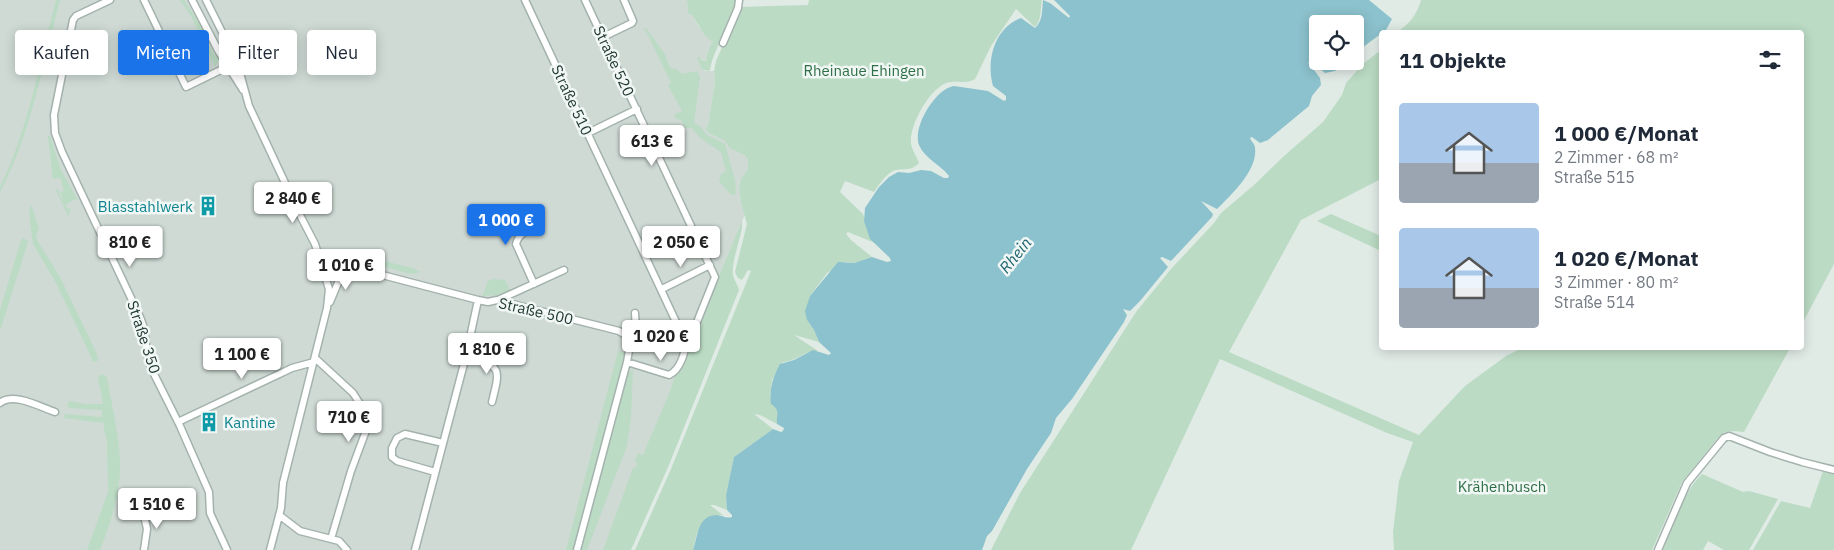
<!DOCTYPE html>
<html lang="de">
<meta charset="utf-8">
<style>
body{margin:0;font-family:"IBM Plex Sans",sans-serif;background:#f6f6f7;color:#1f2937;height:100vh;display:flex;flex-direction:column;font-size:19px;white-space:nowrap}
*{box-sizing:border-box;margin:0}
p{font-size:16px;color:#747a83}
.icon{flex:none;width:28px;height:28px;fill:none;stroke:currentColor;stroke-width:2;stroke-linecap:round;stroke-linejoin:round}
.map{position:relative;flex:1;overflow:hidden}
.panel{position:absolute;left:1379px;top:30px;width:425px;height:320px;display:flex;flex-direction:column;background:#fff;border-radius:5px;box-shadow:0 2px 12px #0003}
.panel>*{flex:none}
.top-card{position:absolute;left:15px;top:30px;width:475px;height:45px;display:flex;gap:10px}
.tools{position:absolute;left:1309px;top:15px;display:grid;gap:10px}
.tools a{display:grid;place-items:center;width:55px;height:55px;border-radius:5px;background:#fff;box-shadow:0 2px 12px #0003;font-size:25px}
.price{position:absolute;translate:-50% -42px;padding:0 11px;border-radius:5px;background:#fff;color:#222;font-size:16px;line-height:32px;filter:drop-shadow(0 1px 2px #0008)}
.price::after{content:'';position:absolute;left:50%;top:30px;width:15px;height:11px;margin-left:-8px;background:inherit;clip-path:polygon(0 0,100% 0,50% 100%)}
.price.selected{background:#1a73e8;color:#fff}
ul{padding:0;list-style:none}
li{display:flex;align-items:center;gap:15px;height:125px;padding:0 20px}
li span{display:grid;place-items:center;flex:none;width:140px;height:100px;border-radius:5px;color:#555}
li>.icon{margin-inline-start:auto}
span .icon{width:60px;height:60px;fill:#fffc;stroke-width:1}
li b{font-size:21px}
h2{display:flex;justify-content:space-between;align-items:center;height:60px;padding:0 20px;font-size:21px}
.tag{padding:0 18px;border-radius:5px;background:#fff;box-shadow:0 2px 12px #0003;font-size:18px;line-height:45px}
.tag.selected{background:#1a73e8;color:#fff}
.map>svg:first-child{display:block}
.built{fill:#cfdad5}
.green{fill:#bbdbc4}
.water{fill:#8cc2cd}
.lines{fill:none;stroke-linecap:round;stroke-linejoin:round}
.minor-casing{stroke:#a4b2ad;stroke-width:9}
.minor{stroke:#fff;stroke-width:6}
.labels{text-anchor:middle;dominant-baseline:central;stroke-width:5;stroke-linejoin:round;paint-order:stroke}
.street-label{font-size:15px;fill:#223a34;stroke:#f1f7f4}
.park-label{font-size:15px;fill:#2f6f48;stroke:#f1f7f4}
.culture-label{font-size:15px;fill:#0d838f;stroke:#f1f7f4;text-anchor:end}
.water-label{font-size:16px;font-style:italic;fill:#206472;stroke:#f1f7f4}
</style>
<div class="map">
<svg width="1834" height="550" viewBox="0 0 1834 550">
<rect width="100%" height="100%" fill="#e1ebe6"/>
<path class="built" d="M0,0H687L688,14L692,15L699,27L714,41L712,42L706,57L707,61L698,58L705,71H714L715,82L708,126L705,128L709,133L725,141L731,148L744,155L749,162V168L739,183L741,203L745,214L606,550H0Z"/>
<path class="green" d="M56,0H60C43,63 31,134 0,192V187C28,131 40,61 56,0Z
M180,0H184L205,32L204,35L213,53L219,59L215,67L191,16Z
M687,0H736C734,25 714,45 710,70L708,71L702,69L697,58L699,57L702,60L707,61L706,57L712,42L714,41H711L704,34L692,15L688,14Z
M809,0H1042C1040,9 1042,20 1035,27L1016,9L991,46L975,79C966,85 953,79 944,84C928,92 909,126 911,144C912,150 917,157 919,163C909,173 903,167 893,171C885,175 879,185 874,192L845,181L840,192L863,214L870,239L875,243L848,232L846,234L851,240L872,257L854,263L845,262L827,273L810,296L807,320L814,330L819,342L794,335L818,351C805,350 796,361 783,362L772,380L770,396L778,412L777,424L760,415L754,414L773,429L734,457L726,495L727,510L714,505H710L724,516L720,515L697,533L693,550H635L671,469L751,271L748,270L742,280L738,278L735,272L747,224L741,203L739,185L741,179L748,169V160L744,155L730,148L725,141L709,133L705,128L708,126L715,82L714,71L716,61L740,7L808,5Z
M1421,0H1834V264L1801,326V32H1397C1409,24 1417,15 1421,0Z
M646,28L665,54L670,68L676,69L682,74L697,71L700,77L694,123L701,127L707,135L725,144L735,180L736,194L731,195L719,181L721,174L726,171L721,152L700,138L692,128H685L681,120L676,119L674,115L682,111L669,87L668,85L671,83L646,31L643,29Z
M1381,50V179L1301,220L1229,352L1419,435L1465,386L1506,356L1522,348H1790L1744,432L1734,431L1725,432L1718,438L1682,482L1652,550H1394L1393,532L1399,481L1413,442L1387,433L1220,359L1131,550H991L1020,493L1136,312L1171,269L1214,223L1221,213L1254,185L1284,156L1323,122L1342,95L1346,83L1363,64Z
M48,136H50L61,170L78,200L75,199L65,205L67,208L71,209L68,216L56,190L58,189L60,196L64,200L60,192L64,191L60,178L53,179Z
M31,204L39,229L36,236L37,240L60,277L97,354L98,360L96,362L93,361L56,283L33,244L29,213Z
M1331,214L1381,236V251L1317,221Z
M742,221V228C740,240 731,264 733,275C734,281 738,284 739,290L669,465L631,550H603L633,468H635L638,463L635,461L638,453L643,455L670,391L688,337L698,326Z
M23,238L27,240L28,242L0,331V310L21,240Z
M357,255L358,256V260L361,255L412,268L420,272C407,277 395,268 381,266C372,266 368,268 358,266Z
M494,279L505,280L510,290L498,295L482,296L488,281Z
M618,351L625,353L573,550H566Z
M633,370L631,418L627,446L587,550H581L627,377L628,372Z
M101,374L107,377C112,408 121,440 120,472C118,499 110,525 100,550H87L108,492L107,441L104,429V423L64,418L65,414L102,417V410L69,408L67,405L69,401L86,404H103L98,378Z
M1823,471L1834,473V550H1753L1781,501L1810,508Z
M1702,474L1743,492L1749,491L1778,499L1749,550H1724L1708,541L1703,550H1663C1674,525 1682,493 1702,474Z"/>
<path class="water" d="M1043,0L1050,3L1069,18L1070,16L1054,0H1369L1392,19L1386,30L1355,53V24H1318V61H1347L1335,71L1325,73L1312,62H1308L1320,78L1321,85L1312,96L1309,106L1268,140L1260,143L1252,137L1250,138C1251,141 1255,144 1255,148C1258,170 1231,195 1217,209L1201,201L1213,214L1212,217L1171,261L1162,257L1160,258L1168,267L1140,301L1130,311L1123,309L1127,315L1124,322L1072,399L1056,418L1051,433L1027,469L992,531L987,536L982,550H693C698,537 697,516 716,515C722,515 726,519 732,517V515L727,510L726,495L734,457L773,429L781,432L783,431L784,428L777,424C776,413 781,411 771,404C769,389 773,377 780,364L794,360L813,350L829,355L831,353L819,342L814,330L807,320L805,311L810,296L838,262L854,263L872,257L887,262L891,261L890,258L870,239L864,221L865,208L879,187L889,177L898,172L909,173L921,170L931,171L944,178H948L949,176C941,165 925,159 919,145C912,127 936,88 954,86L988,91L1004,101L1006,100V96L993,86C986,61 994,28 1021,18L1035,28C1043,21 1042,10 1043,0Z"/>
<g class="lines">
<defs>
<path id="minor" d="M110,0L76,16L73,20L54,115L55,133L62,152L140,317L144,328L147,353L151,368L180,426L209,492L210,513L227,550
M144,0L186,87L237,62
M192,0L219,52L243,90
M206,0L237,62L249,106L301,217L315,244L329,289L327,308L283,483L281,508L270,550
M525,0L685,341C686,352 680,370 669,375L627,362
M585,0L715,277L697,322L683,336
M603,37L632,23L633,21L624,0
M723,43L738,8L739,0
M588,133L637,109
M321,259L478,300L488,302L497,300L619,331L631,339L627,362L577,550
M534,284L516,244C519,232 530,230 539,225
M662,289L710,265
M498,300L564,270
M330,302L345,266
M631,339L636,331L635,313
M466,356C501,367 501,366 492,402
M315,358L353,393L360,404L367,428L351,471L331,539
M0,403C14,392 40,407 55,412
M178,422L292,368L314,362
M435,472L397,461L392,457V448L397,438L405,434L443,443
M143,511L147,529L144,550
M279,515L300,531L339,541L347,550
M415,550L466,356L478,300
M1658,550L1687,483L1724,438L1729,436L1770,452L1802,462L1834,470"/>
</defs>
<use href="#minor" class="minor-casing"/>
<use href="#minor" class="minor"/>
</g>
<defs>
<symbol id="building-bare" viewBox="-9 -9 18 18"><path d="M-4-6H4V6H1V3H-1V6H-4ZM-2.5-4.3h1.7v1.8h-1.7ZM.8-4.3h1.7v1.8H.8ZM-2.5-1h1.7V.8h-1.7ZM.8-1h1.7V.8H.8Z" fill="#0f9aa8" stroke="#f1f7f4" stroke-width="2.5" paint-order="stroke"/></symbol>
</defs>
<g fill-rule="evenodd">
<use href="#building-bare" x="194" y="192" width="28" height="28"/>
<use href="#building-bare" x="195" y="408" width="28" height="28"/>
</g>
<g class="labels">
<g class="street-label">
<text transform="translate(614 61) rotate(65)">Straße 520</text>
<text transform="translate(572 100) rotate(65)">Straße 510</text>
<text transform="translate(536 311) rotate(13)">Straße 500</text>
<text transform="translate(144 337) rotate(72)">Straße 350</text>
</g>
<g class="park-label">
<text x="864" y="70">Rheinaue Ehingen</text>
<text x="1502" y="486">Krähenbusch</text>
</g>
<g class="culture-label">
<text x="193" y="206">Blasstahlwerk</text>
<text x="224" y="422" text-anchor="start">Kantine</text>
</g>
<g class="water-label">
<text transform="translate(1015 255) rotate(-51)">Rhein</text>
</g>
</g>
</svg>
<div class="tools">
<a><svg class="icon" aria-label="locate" viewBox="0 0 24 24"><circle cx="12" cy="12" r="6"/><path d="M12 2v4M12 18v4M2 12h4M18 12h4"/></svg></a>
</div>
<b class="price" style="left:652px;top:167px">613 €</b>
<b class="price" style="left:293px;top:224px">2 840 €</b>
<b class="price selected" style="left:506px;top:246px">1 000 €</b>
<b class="price" style="left:130px;top:268px">810 €</b>
<b class="price" style="left:681px;top:268px">2 050 €</b>
<b class="price" style="left:346px;top:291px">1 010 €</b>
<b class="price" style="left:661px;top:362px">1 020 €</b>
<b class="price" style="left:487px;top:375px">1 810 €</b>
<b class="price" style="left:242px;top:380px">1 100 €</b>
<b class="price" style="left:349px;top:443px">710 €</b>
<b class="price" style="left:157px;top:530px">1 510 €</b>
<div class="top-card">
<a class="tag">Kaufen</a>
<a class="tag selected">Mieten</a>
<a class="tag">Filter</a>
<a class="tag">Neu</a>
</div>
<section class="panel">
<h2>11 Objekte<svg class="icon" aria-label="filters" viewBox="0 0 24 24"><path d="M4 7h16M4 17h16"/><circle cx="9" cy="7" r="2"/><circle cx="15" cy="17" r="2"/></svg></h2>
<ul>
<li><span style="background:linear-gradient(#a9c7e8 60%,#9aa5b1 0)"><svg class="icon" aria-label="home" viewBox="0 0 24 24"><path d="M3 11l9-7 9 7M6 9v11h12V9"/></svg></span><div><b>1 000 €/Monat</b><p>2 Zimmer · 68 m²</p><p>Straße 515</p></div></li>
<li><span style="background:linear-gradient(#a9c7e8 60%,#9aa5b1 0)"><svg class="icon" aria-label="home" viewBox="0 0 24 24"><path d="M3 11l9-7 9 7M6 9v11h12V9"/></svg></span><div><b>1 020 €/Monat</b><p>3 Zimmer · 80 m²</p><p>Straße 514</p></div></li>
</ul>
</section>
</div>
